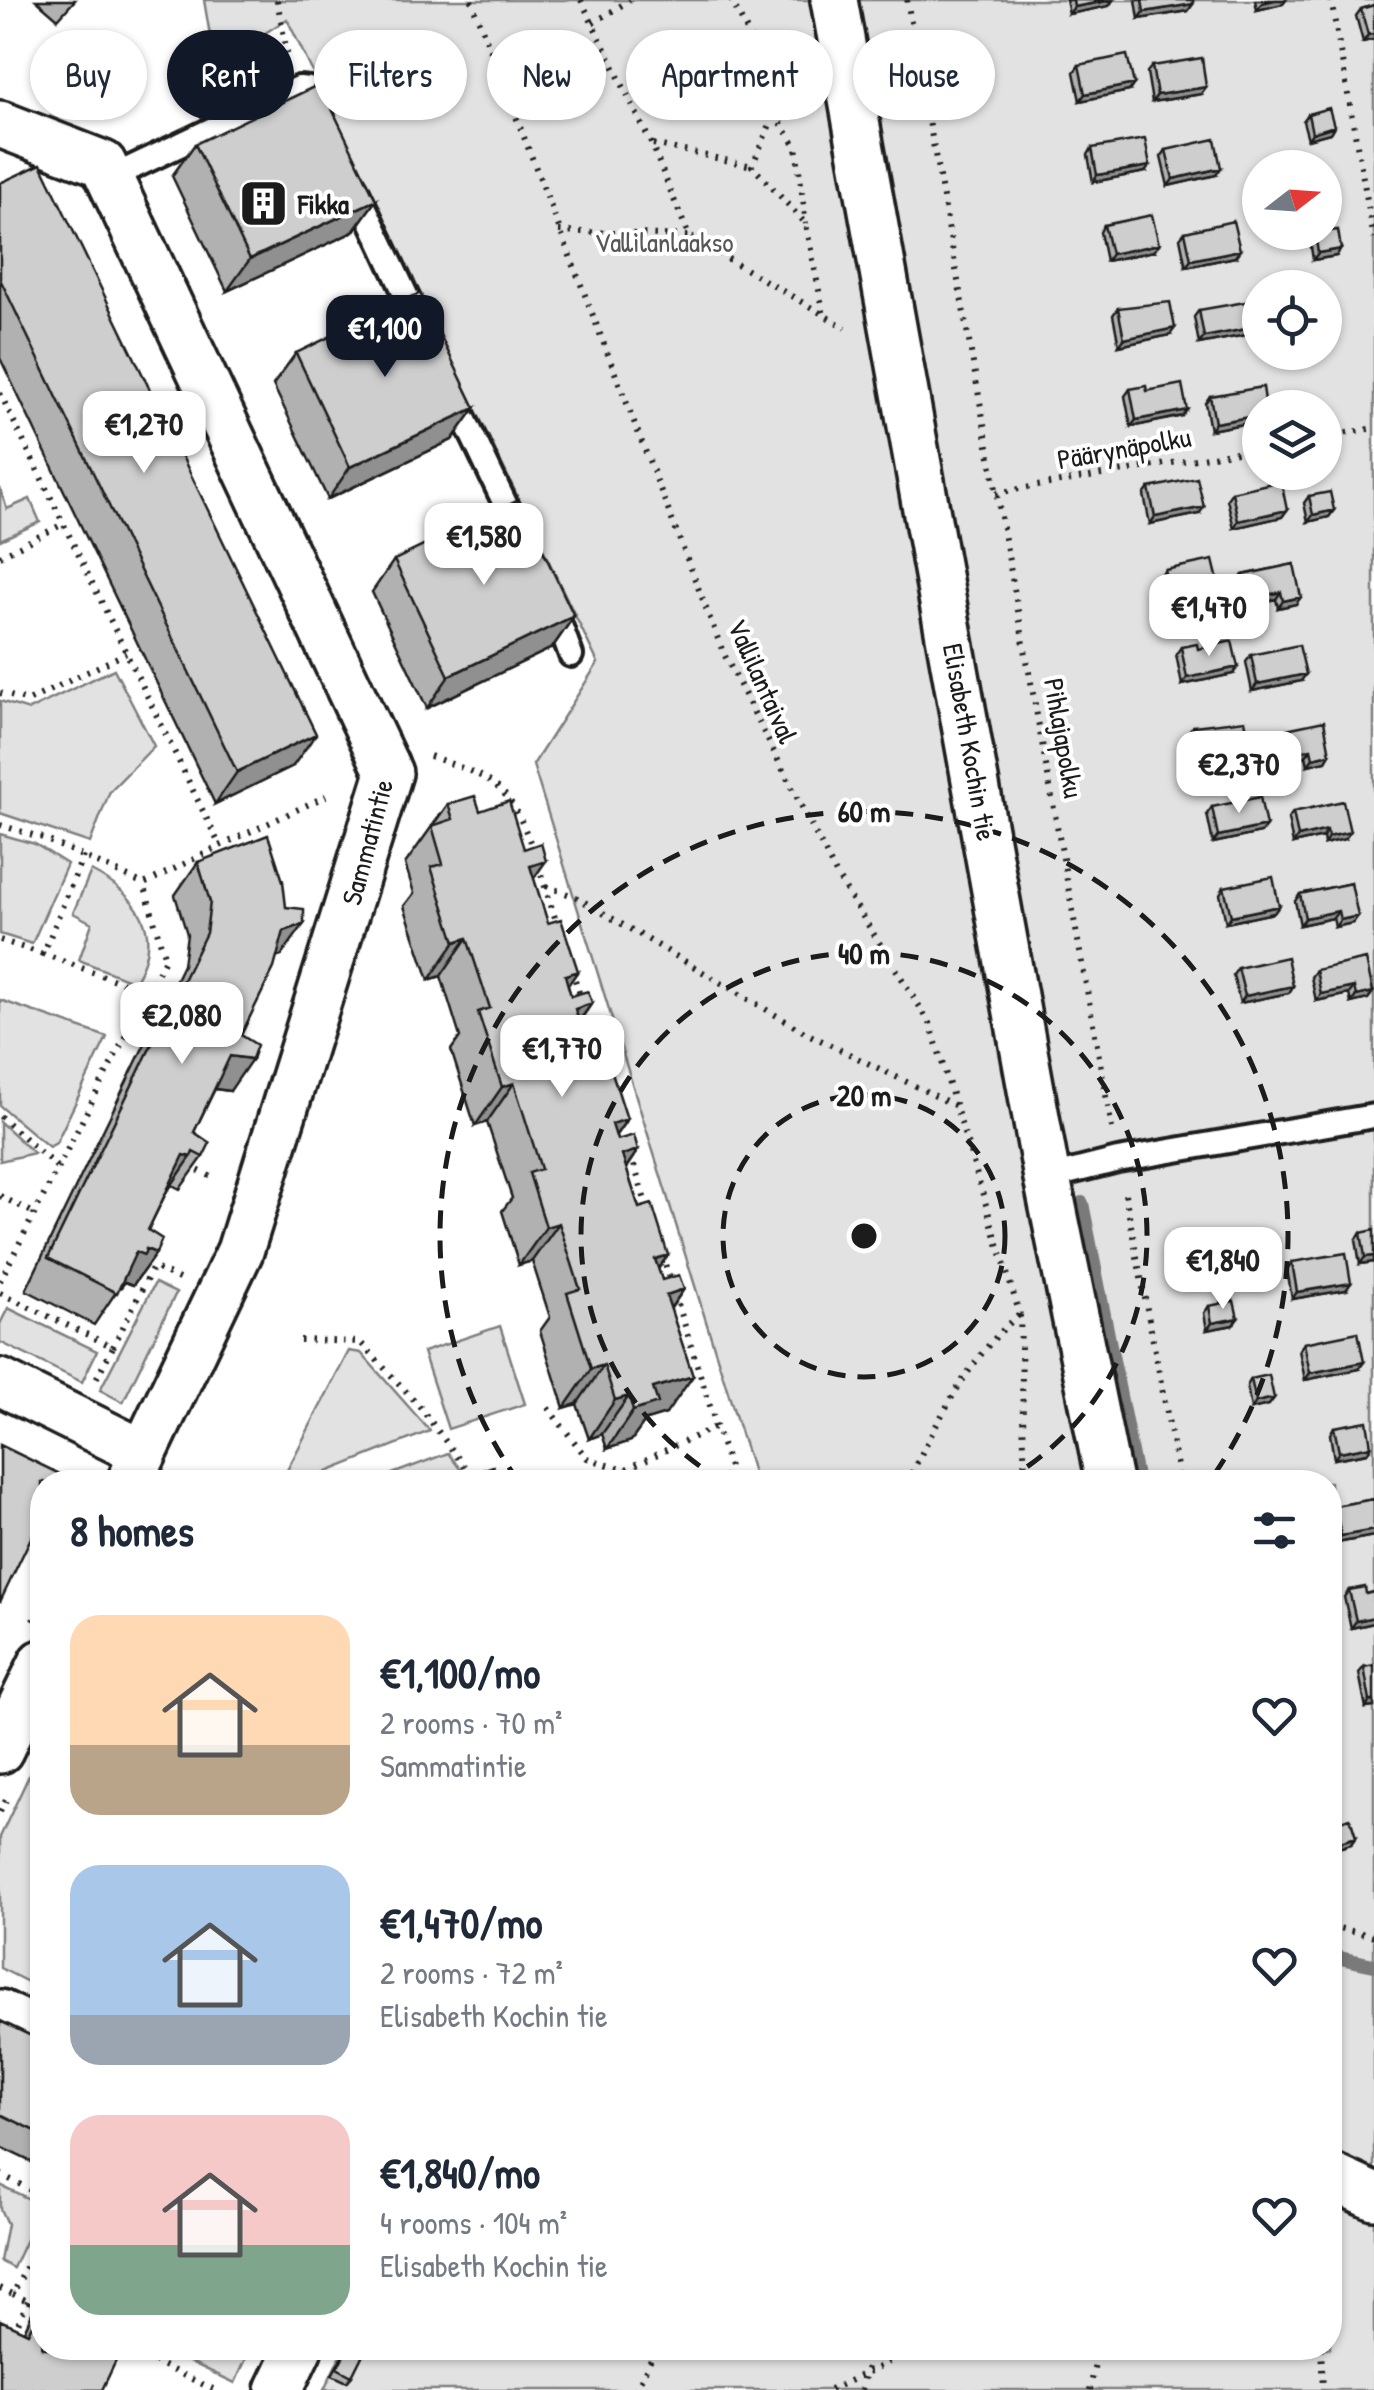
<!DOCTYPE html>
<meta charset="utf-8">
<style>
body{margin:0;font-family:"Patrick Hand",sans-serif;background:#f6f6f7;color:#1f2937;height:100vh;display:flex;flex-direction:column;font-size:38px;white-space:nowrap}
*{box-sizing:border-box;margin:0}
p{font-size:32px;color:#747a83}
.icon{flex:none;width:55px;height:55px;fill:none;stroke:currentColor;stroke-width:2;stroke-linecap:round;stroke-linejoin:round}
.map{position:relative;flex:1;overflow:hidden}
.side{position:absolute;left:30px;top:1470px;width:1312px;height:890px;display:flex;flex-direction:column;background:#fff;border-radius:40px;box-shadow:0 2px 8px #0004}
.side>*{flex:none}
.hud{position:absolute;left:30px;top:30px;width:1315px;height:90px;display:flex;gap:20px}
.needle{width:65px;rotate:73deg}
.controls{position:absolute;left:1242px;top:150px;display:grid;gap:20px}
.controls a{display:grid;place-items:center;width:100px;height:100px;border-radius:50%;background:#fff;box-shadow:0 2px 8px #0004;font-size:50px}
.price{position:absolute;translate:-50% -85px;padding:0 22px;border-radius:20px;background:#fff;color:#222;font-size:32px;line-height:65px;filter:drop-shadow(0 2px 5px #0008)}
.price::after{content:'';position:absolute;left:50%;top:60px;width:30px;height:22px;margin-left:-15px;background:inherit;clip-path:polygon(0 0,100% 0,50% 100%)}
.price.current{background:#111827;color:#fff}
ul{padding:0;list-style:none}
li{display:flex;align-items:center;gap:30px;height:250px;padding:0 40px}
li span{display:grid;place-items:center;flex:none;width:280px;height:200px;border-radius:30px;color:#555}
li>.icon{margin-inline-start:auto}
span .icon{width:120px;height:120px;fill:#fffc;stroke-width:1}
li b{font-size:42px}
h2{display:flex;justify-content:space-between;align-items:center;height:120px;padding:0 40px;font-size:42px}
.tag{padding:0 35px;border-radius:45px;background:#fff;box-shadow:0 2px 8px #0004;font-size:35px;line-height:90px}
.tag.current{background:#111827;color:#fff}
.map>svg:first-child{display:block}
.green{fill:#e2e2e2;stroke:#7f7f7f;stroke-width:2.5;fill-rule:evenodd}
.lines{fill:none;stroke-linecap:round;stroke-linejoin:round}
.stream{stroke:#7a7a7a;stroke-width:14}
.lane-casing{stroke:#1c1c1c;stroke-width:30}
.street-casing{stroke:#1c1c1c;stroke-width:52}
.path{stroke:#1c1c1c;stroke-width:6;stroke-dasharray:2.5 8;stroke-linecap:butt}
.lane{stroke:#fff;stroke-width:22}
.street{stroke:#fff;stroke-width:45}
.wall{fill:#b1b1b1;stroke:#1c1c1c;stroke-width:2.5}
.shaded-wall{fill:#909090;stroke:#1c1c1c;stroke-width:2.5}
.building{fill:#cecece;stroke:#1c1c1c;stroke-width:2.5}
.ring{fill:none;stroke:#1c1c1c;stroke-width:5;stroke-dasharray:18 12}
.labels{text-anchor:middle;dominant-baseline:central;stroke-width:8;stroke-linejoin:round;paint-order:stroke}
.poi-label{font-size:28px;font-weight:bold;fill:#1c1c1c;stroke:#fff;text-anchor:start}
.park-label{font-size:28px;fill:#575757;stroke:#fff}
.street-label{font-size:28px;fill:#1c1c1c;stroke:#fff}
.centre{fill:#1c1c1c;stroke:#fff;stroke-width:5}
.ring-label{font-size:30px;text-anchor:middle;font-weight:bold;fill:#1c1c1c;stroke:#fff;stroke-width:8;stroke-linejoin:round;paint-order:stroke}
</style>
<div class="map">
<svg width="1374" height="2390" viewBox="0 0 1374 2390">
<rect width="100%" height="100%" fill="#fff"/>
<filter id="ink" filterUnits="userSpaceOnUse"><feTurbulence type="fractalNoise" baseFrequency=".01" numOctaves="2"/><feDisplacementMap in="SourceGraphic" scale="20" xChannelSelector="R" yChannelSelector="G"/><feConvolveMatrix kernelMatrix="1 2 1 2 8 2 1 2 1" color-interpolation-filters="sRGB"/></filter>
<g filter="url(#ink)">
<path class="green" d="M204,0H1374V2390H324L344,2348H1330V1482H756L533,765L598,663L287,19L215,65ZM1260,168H1325V232H1260ZM1260,288H1325V352H1260ZM1260,408H1325V472H1260Z
M0,488L7,509L30,499L40,522L0,540Z
M114,669L154,746L110,791L90,843L0,813V701L29,710Z
M0,834L35,844L67,864L32,944L0,934Z
M91,871C136,894 166,931 134,982L79,960L92,923L73,913Z
M0,1000L107,1037L56,1143L49,1147L0,1106Z
M0,1122L34,1153L0,1161Z
M155,1283L176,1293L123,1402L100,1390Z
M8,1308L97,1351L82,1382L0,1342V1324Z
M500,1326L525,1404L448,1429L423,1352Z
M349,1351L361,1353L430,1431L302,1482L283,1478Z
M448,1453L470,1482H374L376,1480Z
M42,1748V1989L0,1968V1837Z
M0,2185L42,2205L13,2268L0,2261L7,2224L0,2209Z
M161,2348H251L235,2383Z"/>
<g class="lines">
<path class="stream" d="M1082,1203L1137,1482
M1330,1956L1374,1965"/>
<defs>
<path id="lane" d="M110,178L299,88L309,89L322,117
M355,187L420,325
M453,395L519,533
M552,603L571,655
M1047,1178L1118,1160L1374,1116"/>
<path id="street" d="M834,0L1047,1178L1109,1482
M0,124L103,164L389,773L240,1251L130,1482
M0,1382L143,1453
M0,1750L42,1663
M0,2013L42,2033
M1330,2176L1374,2196
M279,2390L299,2348"/>
</defs>
<use href="#lane" class="lane-casing"/>
<use href="#street" class="street-casing"/>
<path class="path" d="M277,0L288,58
M471,0L723,652L837,876L930,1023L1020,1315L1027,1313
M581,0L651,143L689,236L846,328
M731,0L763,62L775,113L752,166L806,224L824,316
M907,0L1112,1128
M1331,0L1374,239
M593,23L630,0
M775,114L796,146L806,224
M653,144L752,166
M559,231L689,236
M0,393L220,846L326,796
M1325,437L1374,428
M996,493L1260,448
M0,556L63,524
M0,693L28,701L126,653
M430,756C496,780 509,783 534,853
M0,825L40,837L144,884L220,846
M83,856L43,954L148,992
M538,865L557,924
M546,886L576,897L806,1033L960,1108
M0,940L43,954
M572,970L604,1072
M0,1116L59,1169
M631,1155L648,1210
M189,1166L214,1178
M1125,1194L1180,1482
M0,1196L36,1214
M662,1255L671,1282
M0,1281L165,959L144,884
M0,1293L113,1347L96,1379
M675,1294L729,1467L723,1482
M1020,1315L1025,1482
M300,1340L360,1342L417,1403L476,1482
M113,1347L153,1267L179,1279
M548,1408L587,1458L624,1470L717,1426
M367,1482V1472
M907,1482C937,1424 967,1358 1019,1315
M33,1621L42,1600
M0,1812L8,1796
M1330,1926L1374,1936
M0,2174L42,2196
M0,2288L13,2294L42,2235
M13,2294L36,2305
M14,2332L28,2301
M125,2348L215,2390
M1321,2348L1323,2390
M636,2390L656,2348
M830,2390L919,2348
M862,2390L871,2348
M1090,2390L1098,2348"/>
<use href="#lane" class="lane"/>
<use href="#street" class="street"/>
</g>
<path class="wall" d="M36,0H75L58,19Z
M1066,0H1113L1109,6L1069,14Z
M1136,0H1193V4L1188,11L1139,19Z
M1255,0H1286L1283,4L1257,10Z
M1374,5V39L1363,42L1356,16L1361,9Z
M1079,65L1129,91L1080,101L1074,72Z
M1152,66L1201,94L1152,102L1147,72Z
M1308,114L1334,126L1330,133L1308,139L1303,121Z
M195,144L376,200L353,232L227,291L172,176Z
M1092,148L1145,172L1093,182L1088,155Z
M1166,150L1216,175L1168,186L1161,157Z
M0,183L293,766L215,804L0,358Z
M1104,225L1154,251L1106,261L1100,232Z
M1185,232L1235,257L1186,267L1180,238Z
M1315,233L1336,256L1313,260L1310,240Z
M1118,308L1170,335L1119,346L1113,315Z
M1199,310L1251,334L1199,344L1194,317Z
M296,353L475,408L452,440L328,499L273,385Z
M1130,389L1147,391L1187,410L1182,416L1131,427L1125,396Z
M1210,396L1260,408V421L1210,430L1205,403Z
M1149,488L1199,514L1150,524L1144,495Z
M1232,492L1287,510L1282,517L1234,528L1227,499Z
M1309,496L1334,510L1329,517L1308,522L1304,503Z
M394,560L574,616L552,648L427,708L372,592Z
M1294,564L1296,604L1278,608L1276,599L1243,606L1238,582L1243,575Z
M1165,570L1220,589L1215,596L1166,606L1160,577Z
M1181,647L1233,674L1182,685L1176,654Z
M1251,655L1301,681L1252,691L1246,662Z
M1193,726L1250,746L1246,753L1194,763L1188,732Z
M1272,732L1330,754L1326,761L1308,765L1306,756L1273,763L1268,739Z
M448,804L480,811L533,878L571,996L592,1003L579,1022L595,1071L627,1119L616,1135L617,1140L638,1150L626,1168L639,1208L668,1255L658,1269L662,1280L684,1289L671,1308L666,1414L646,1420L631,1441L607,1449L602,1434L589,1439L577,1404L564,1408L540,1331L550,1317L532,1261L519,1265L502,1211L512,1198L487,1122L475,1126L451,1050L460,1037L441,976L429,980L404,906L414,893L405,864Z
M1212,807L1266,826L1261,833L1213,843L1207,814Z
M1293,812L1345,839L1324,844L1323,837L1293,844L1288,819Z
M198,862L281,956L277,957L241,1035L230,1091L215,1089L194,1132L203,1157L180,1189L172,1185L168,1189L148,1230L156,1253L133,1285L125,1282L121,1287L120,1286L94,1325L26,1290L183,965L187,934L175,895Z
M1351,883L1353,923L1335,927L1333,918L1300,925L1295,901L1300,894Z
M1224,887L1279,906L1274,913L1226,923L1220,894Z
M1238,968L1293,986L1289,993L1240,1003L1233,975Z
M1316,970L1373,992L1368,999L1351,1003L1349,994L1316,1001L1311,977Z
M1361,1233L1374,1262L1360,1264L1356,1240Z
M1292,1262L1346,1290L1292,1299L1287,1269Z
M1209,1306L1238,1318L1233,1325L1207,1330L1204,1313Z
M1304,1343L1359,1369L1305,1380L1299,1350Z
M1251,1379L1274,1398L1269,1405L1251,1409L1247,1386Z
M1334,1427L1371,1446L1367,1453L1334,1459L1330,1434Z
M1374,1499V1536L1337,1543L1331,1513L1335,1506Z
M1349,1590L1366,1594L1374,1592V1623L1351,1628L1344,1597Z
M1364,1667L1374,1707L1366,1708L1359,1673Z
M1334,1823L1351,1844L1335,1849L1330,1832Z
M0,2021L42,2041V2167L0,2147Z
M42,2291V2348L24,2331Z
M347,2348H361L352,2376L347,2382L332,2375Z"/>
<path class="shaded-wall" d="M1113,0L1109,6L1069,14L1074,7Z
M1275,0H1286L1283,4L1257,10L1262,3Z
M1193,4L1188,11L1139,19L1144,12Z
M1374,33V39L1363,42L1368,35Z
M1134,84L1129,91L1080,101L1085,94Z
M1206,87L1201,94L1152,102L1157,95Z
M1334,126L1330,133L1308,139L1312,133Z
M1150,166L1145,172L1093,182L1097,175Z
M1221,168L1216,175L1168,186L1173,179Z
M376,200L353,232L227,291L250,259Z
M1159,244L1154,251L1106,261L1111,254Z
M1341,249L1336,256L1313,260L1318,253Z
M1240,250L1235,257L1186,267L1191,260Z
M1256,327L1251,334L1199,344L1204,337Z
M1175,328L1170,335L1119,346L1124,339Z
M475,408L452,440L328,499L350,467Z
M1187,410L1182,416L1131,427L1136,420Z
M1260,415V421L1210,430L1215,423Z
M1204,507L1199,514L1150,524L1155,517Z
M1287,510L1282,517L1234,528L1238,521Z
M1334,510L1329,517L1308,522L1313,515Z
M1220,589L1215,596L1166,606L1171,599Z
M1281,592L1276,599L1243,606L1248,599Z
M1301,597L1296,604L1278,608L1283,601Z
M574,616L552,648L427,708L449,676Z
M1238,667L1233,674L1182,685L1187,678Z
M1306,674L1301,681L1252,691L1257,684Z
M316,734L293,766L215,804L237,772Z
M1250,746L1246,753L1194,763L1199,756Z
M1311,749L1306,756L1273,763L1278,756Z
M1330,754L1326,761L1308,765L1313,758Z
M1266,826L1261,833L1213,843L1218,836Z
M1327,830L1323,837L1293,844L1298,837Z
M1350,832L1345,839L1324,844L1328,837Z
M546,861L519,899L530,866Z
M1279,906L1274,913L1226,923L1231,916Z
M1338,911L1333,918L1300,925L1305,918Z
M1358,916L1353,923L1335,927L1340,920Z
M304,924L281,956L262,963L284,931Z
M467,938L441,976L429,980L455,942Z
M578,971L551,1009L565,975Z
M1293,986L1289,993L1240,1003L1245,996Z
M1354,987L1349,994L1316,1001L1321,994Z
M1373,992L1368,999L1351,1003L1356,996Z
M592,1003L565,1041L575,1009Z
M230,1056L252,1059L230,1091L208,1088Z
M514,1083L487,1122L475,1126L502,1087Z
M627,1119L600,1158L612,1124Z
M638,1150L612,1188L622,1155Z
M184,1155L191,1157L169,1189L162,1187Z
M559,1223L532,1261L519,1265L546,1227Z
M146,1249L156,1253L133,1285L125,1282L121,1287L114,1284L136,1252Z
M668,1255L641,1293L655,1259Z
M1374,1256V1262L1360,1264L1365,1257Z
M1351,1283L1346,1290L1292,1299L1297,1292Z
M684,1289L657,1327L666,1295Z
M1238,1318L1233,1325L1207,1330L1212,1323Z
M1364,1362L1359,1369L1305,1380L1310,1373Z
M604,1365L577,1404L564,1408L591,1369Z
M693,1376L666,1414L646,1420L631,1441L607,1449L633,1411L653,1388Z
M629,1396L602,1434L589,1439L615,1400Z
M1274,1398L1269,1405L1251,1409L1256,1402Z
M1371,1446L1367,1453L1334,1459L1339,1452Z
M1374,1530V1536L1337,1543L1341,1536Z
M1374,1617V1623L1351,1628L1356,1621Z
M1370,1701H1374V1707L1366,1708Z
M1356,1837L1351,1844L1335,1849L1340,1842Z"/>
<path class="building" d="M1073,0H1111L1074,7Z
M1142,0H1193V4L1144,12Z
M1374,5V33L1368,35L1361,9Z
M1127,55L1134,84L1085,94L1079,65Z
M1202,58L1206,87L1157,95L1152,66Z
M320,84L376,200L250,259L195,144Z
M1329,108L1334,126L1312,133L1308,114Z
M1145,139L1150,166L1097,175L1092,148Z
M1215,139L1221,168L1173,179L1166,150Z
M41,164L316,734L237,772L0,279V183Z
M1152,215L1159,244L1111,254L1104,225Z
M1233,221L1240,250L1191,260L1185,232Z
M1338,230L1341,249L1318,253L1315,233Z
M420,293L475,408L350,467L296,353Z
M1251,301L1256,327L1204,337L1199,310Z
M1170,302L1175,328L1124,339L1118,308Z
M1182,384L1187,410L1136,420L1130,389L1146,386L1147,391Z
M1263,387L1266,408H1260V415L1215,423L1210,396Z
M1197,478L1204,507L1155,517L1149,488Z
M1281,481L1287,510L1238,521L1232,492Z
M1330,492L1334,510L1313,515L1309,496Z
M519,500L574,616L449,676L394,560Z
M1213,560L1220,589L1171,599L1165,570Z
M1294,564L1301,597L1283,601L1281,592L1248,599L1243,575Z
M1232,641L1238,667L1187,678L1181,647L1197,644L1198,649Z
M1299,645L1306,674L1257,684L1251,655Z
M1245,720L1250,746L1199,756L1193,726Z
M1324,721L1330,754L1313,758L1311,749L1278,756L1272,732Z
M475,796L480,811L509,801L524,849L541,843L546,861L530,866L548,923L561,919L578,971L565,975L571,996L588,991L592,1003L575,1009L595,1071L610,1066L627,1119L612,1124L617,1140L634,1135L638,1150L622,1155L639,1208L652,1204L668,1255L655,1259L662,1280L679,1275L684,1289L666,1295L693,1376L653,1388L658,1403L633,1411L629,1396L615,1400L604,1365L591,1369L567,1293L580,1289L559,1223L546,1227L529,1173L541,1169L514,1083L502,1087L478,1012L490,1008L467,938L455,942L431,867L443,864L432,826L453,819L448,804Z
M1260,797L1266,826L1218,836L1212,807Z
M1343,801L1350,832L1328,837L1327,830L1298,837L1293,812Z
M268,835L283,881L286,907L304,909V924L284,931L274,968L241,1035L257,1045L252,1059L230,1056L194,1132L210,1143L203,1157L193,1152L191,1157L184,1155L148,1230L162,1239L156,1253L146,1249L144,1255L136,1252L117,1293L48,1258L206,933L210,902L198,862Z
M1273,877L1279,906L1231,916L1224,887Z
M1351,883L1358,916L1340,920L1338,911L1305,918L1300,894Z
M1287,957L1293,986L1245,996L1238,968Z
M1366,959L1373,992L1356,996L1354,987L1321,994L1316,970Z
M1374,1230V1256L1365,1257L1361,1233Z
M1346,1253L1351,1283L1297,1292L1292,1262Z
M1234,1301L1238,1318L1212,1323L1209,1306Z
M1358,1332L1364,1362L1310,1373L1304,1343Z
M1269,1375L1274,1398L1256,1402L1251,1379Z
M1367,1421L1371,1446L1339,1452L1334,1427Z
M0,1445L62,1475L58,1482H42V1515L0,1602Z
M493,1466L499,1482H448Z
M659,1470L688,1482H654Z
M1374,1499V1530L1341,1536L1335,1506Z
M1365,1587L1366,1594L1374,1592V1617L1356,1621L1349,1590Z
M1374,1665V1701H1370L1364,1667Z
M1333,1696L1339,1717L1330,1719V1697Z
M1350,1818L1356,1837L1340,1842L1334,1823Z
M0,2021L42,2041V2134L0,2114Z
M42,2303V2348H122L102,2390H0V2320L28,2333Z
M348,2348H361L365,2350L352,2376L337,2368Z"/>
</g>
<g class="ring">
<circle cx="864" cy="1236" r="141"/>
<path d="M725 1482A283 283 0 1 1 1003 1482"/>
<path d="M519 1482A424 424 0 1 1 1209 1482"/>
</g>
<defs>
<symbol id="building-square" viewBox="-11 -11 22 22"><rect x="-9" y="-9" width="18" height="18" rx="4" fill="#1c1c1c" stroke="#fff"/><path d="M-4-6H4V6H1V3H-1V6H-4ZM-2.5-4.3h1.7v1.8h-1.7ZM.8-4.3h1.7v1.8H.8ZM-2.5-1h1.7V.8h-1.7ZM.8-1h1.7V.8H.8Z" fill="#fff"/></symbol>
</defs>
<g fill-rule="evenodd">
<use href="#building-square" x="236" y="176" width="55" height="55"/>
</g>
<g class="labels">
<g class="poi-label">
<text x="298" y="204">Fikka</text>
</g>
<g class="park-label">
<text x="664" y="242">Vallilanlaakso</text>
</g>
<g class="street-label">
<text transform="translate(1124 448) rotate(-10)">Päärynäpolku</text>
<text transform="translate(763 681) rotate(66)">Vallilantaival</text>
<text transform="translate(1064 738) rotate(80)">Pihlajapolku</text>
<text transform="translate(970 742) rotate(80)">Elisabeth Kochin tie</text>
<text transform="translate(367 842) rotate(-75)">Sammatintie</text>
</g>
</g>
<circle cx="864" cy="1236" r="15" class="centre"/>
<g class="ring-label">
<text x="864" y="822">60 m</text>
<text x="864" y="964">40 m</text>
<text x="864" y="1106">20 m</text>
</g>
</svg>
<div class="controls">
<a><svg class="needle" viewBox="-14 -14 28 28"><path d="M0-13l5 13h-10z" fill="#e53935"/><path d="M0 13l5-13h-10z" fill="#747a83"/></svg></a>
<a><svg class="icon" aria-label="locate" viewBox="0 0 24 24"><circle cx="12" cy="12" r="6"/><path d="M12 2v4M12 18v4M2 12h4M18 12h4"/></svg></a>
<a><svg class="icon" aria-label="layers" viewBox="0 0 24 24"><path d="M12 4l9 5-9 5-9-5zM3 14l9 5 9-5"/></svg></a>
</div>
<b class="price current" style="left:385px;top:380px">€1,100</b>
<b class="price" style="left:144px;top:476px">€1,270</b>
<b class="price" style="left:484px;top:588px">€1,580</b>
<b class="price" style="left:1209px;top:659px">€1,470</b>
<b class="price" style="left:1239px;top:816px">€2,370</b>
<b class="price" style="left:182px;top:1067px">€2,080</b>
<b class="price" style="left:562px;top:1100px">€1,770</b>
<b class="price" style="left:1223px;top:1312px">€1,840</b>
<div class="hud">
<a class="tag">Buy</a>
<a class="tag current">Rent</a>
<a class="tag">Filters</a>
<a class="tag">New</a>
<a class="tag">Apartment</a>
<a class="tag">House</a>
</div>
<section class="side">
<h2>8 homes<svg class="icon" aria-label="filters" viewBox="0 0 24 24"><path d="M4 7h16M4 17h16"/><circle cx="9" cy="7" r="2"/><circle cx="15" cy="17" r="2"/></svg></h2>
<ul>
<li><span style="background:linear-gradient(#ffd9b3 65%,#b9a48a 0)"><svg class="icon" aria-label="home" viewBox="0 0 24 24"><path d="M3 11l9-7 9 7M6 9v11h12V9"/></svg></span><div><b>€1,100/mo</b><p>2 rooms · 70 m²</p><p>Sammatintie</p></div><svg class="icon" aria-label="heart" viewBox="0 0 24 24"><path d="M12 20l-8-8c-3-5 5-10 8-4 3-6 11-1 8 4z"/></svg></li>
<li><span style="background:linear-gradient(#a9c7e8 75%,#9aa5b1 0)"><svg class="icon" aria-label="home" viewBox="0 0 24 24"><path d="M3 11l9-7 9 7M6 9v11h12V9"/></svg></span><div><b>€1,470/mo</b><p>2 rooms · 72 m²</p><p>Elisabeth Kochin tie</p></div><svg class="icon" aria-label="heart" viewBox="0 0 24 24"><path d="M12 20l-8-8c-3-5 5-10 8-4 3-6 11-1 8 4z"/></svg></li>
<li><span style="background:linear-gradient(#f6c9c9 65%,#7fa58c 0)"><svg class="icon" aria-label="home" viewBox="0 0 24 24"><path d="M3 11l9-7 9 7M6 9v11h12V9"/></svg></span><div><b>€1,840/mo</b><p>4 rooms · 104 m²</p><p>Elisabeth Kochin tie</p></div><svg class="icon" aria-label="heart" viewBox="0 0 24 24"><path d="M12 20l-8-8c-3-5 5-10 8-4 3-6 11-1 8 4z"/></svg></li>
</ul>
</section>
</div>
